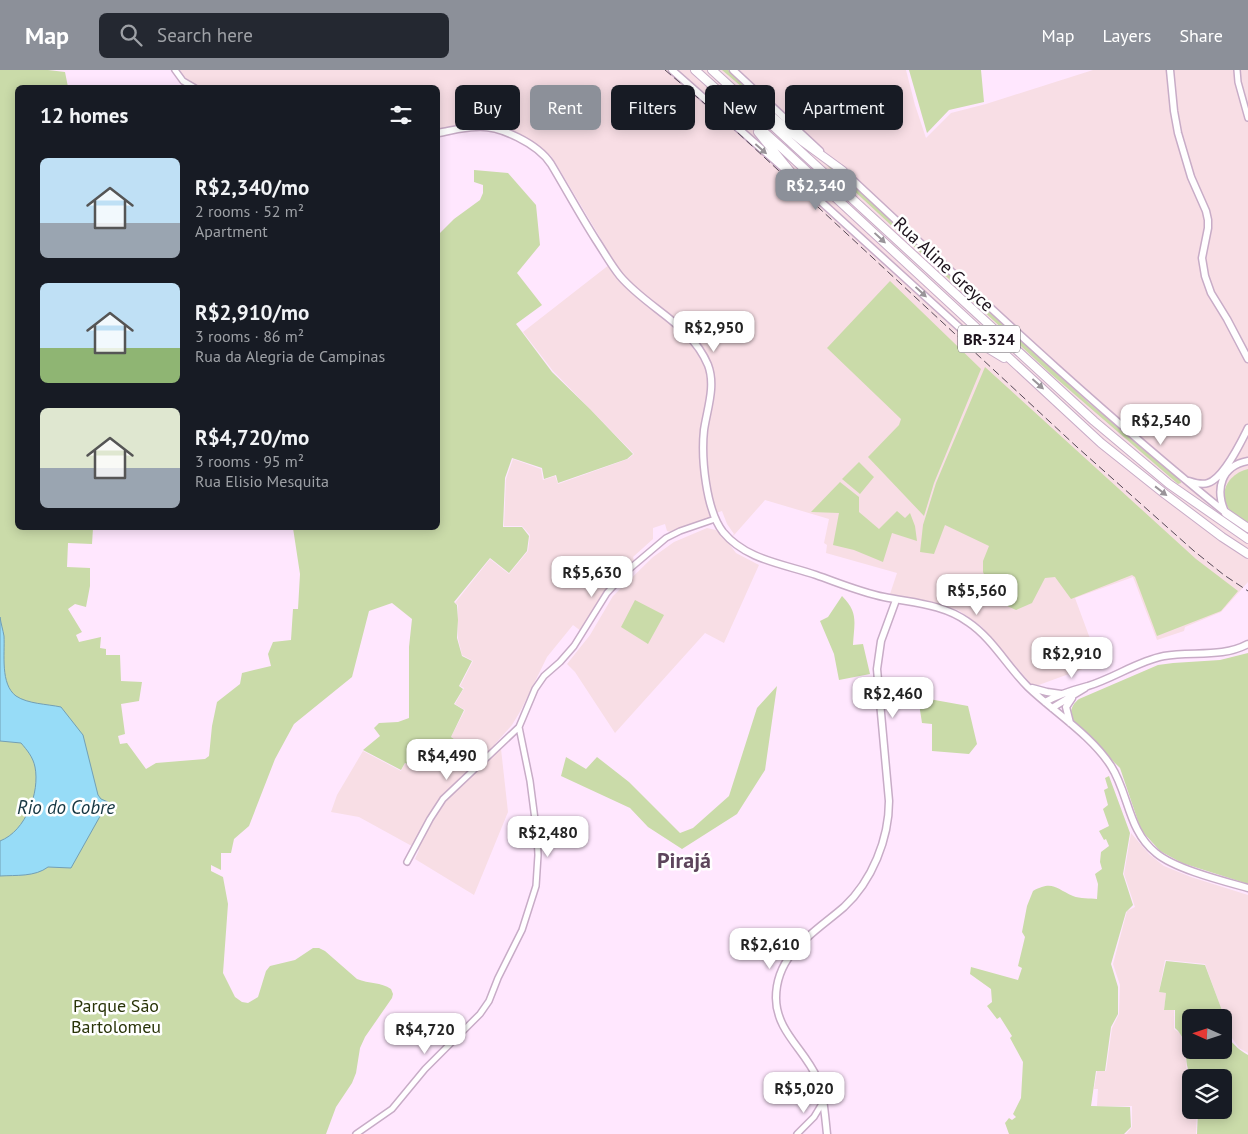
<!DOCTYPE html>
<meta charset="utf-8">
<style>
body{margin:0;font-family:"PT Sans",sans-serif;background:#242831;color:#f1f3f6;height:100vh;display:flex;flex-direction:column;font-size:19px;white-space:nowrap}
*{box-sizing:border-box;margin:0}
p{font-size:16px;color:#9ea1a6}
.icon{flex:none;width:28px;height:28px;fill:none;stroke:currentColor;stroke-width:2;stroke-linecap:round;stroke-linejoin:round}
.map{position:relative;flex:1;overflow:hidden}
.sheet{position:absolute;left:15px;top:15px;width:425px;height:445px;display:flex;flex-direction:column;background:#171b24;border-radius:8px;box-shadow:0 2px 12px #0003}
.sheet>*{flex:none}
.top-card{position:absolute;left:455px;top:15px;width:475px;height:45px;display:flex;gap:10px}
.needle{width:32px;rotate:273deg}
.controls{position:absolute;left:1182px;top:939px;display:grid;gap:10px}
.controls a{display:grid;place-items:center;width:50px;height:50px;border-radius:8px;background:#171b24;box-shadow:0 2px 12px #0003;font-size:25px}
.price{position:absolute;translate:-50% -42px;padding:0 11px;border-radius:10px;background:#fff;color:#222;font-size:16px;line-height:32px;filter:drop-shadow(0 1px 2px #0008)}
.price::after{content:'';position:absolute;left:50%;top:30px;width:15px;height:11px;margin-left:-8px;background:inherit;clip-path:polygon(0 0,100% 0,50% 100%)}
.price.active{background:#8c9099;color:#fff}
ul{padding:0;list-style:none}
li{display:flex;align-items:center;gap:15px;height:125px;padding:0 25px}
li span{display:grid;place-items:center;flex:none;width:140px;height:100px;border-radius:8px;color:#555}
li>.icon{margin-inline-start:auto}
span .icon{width:60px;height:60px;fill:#fffc;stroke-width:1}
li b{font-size:21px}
h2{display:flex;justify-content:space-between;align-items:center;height:60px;padding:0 25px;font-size:21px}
.chip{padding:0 18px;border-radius:8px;background:#171b24;box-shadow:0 2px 12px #0003;font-size:18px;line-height:45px}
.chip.active{background:#8c9099;color:#fff}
header{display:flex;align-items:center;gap:30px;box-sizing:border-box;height:70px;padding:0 25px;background:#8c9099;color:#fff}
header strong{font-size:24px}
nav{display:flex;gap:28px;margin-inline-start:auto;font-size:18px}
.search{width:350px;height:45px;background:#242831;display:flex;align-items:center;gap:12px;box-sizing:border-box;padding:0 18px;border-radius:8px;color:#9ea1a6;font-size:19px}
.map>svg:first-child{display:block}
.industrial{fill:#f8dee5}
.green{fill:#cadba9;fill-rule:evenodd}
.water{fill:#97dcf7;stroke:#729fb5}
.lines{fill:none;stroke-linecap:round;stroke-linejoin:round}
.minor-casing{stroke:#c8acc7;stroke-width:8}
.major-casing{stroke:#c8acc7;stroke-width:9}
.highway-casing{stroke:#c8acc7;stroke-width:10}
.minor{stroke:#fff;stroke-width:5}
.major{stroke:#fff;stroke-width:6}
.highway{stroke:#fff;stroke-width:8}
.rail{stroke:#574957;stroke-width:1;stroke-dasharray:8 4;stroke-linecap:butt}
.oneway{fill:#999499}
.labels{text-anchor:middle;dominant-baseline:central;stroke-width:5;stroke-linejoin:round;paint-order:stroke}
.shield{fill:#fff;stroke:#605960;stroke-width:1}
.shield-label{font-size:16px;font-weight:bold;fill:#1c121c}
.street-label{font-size:18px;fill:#1c121c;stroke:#fff}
.park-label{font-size:18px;fill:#293409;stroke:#fff}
.water-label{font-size:19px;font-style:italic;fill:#153642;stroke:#fff}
.district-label{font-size:22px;font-weight:bold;fill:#5d455c;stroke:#fff}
</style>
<header>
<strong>Map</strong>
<div class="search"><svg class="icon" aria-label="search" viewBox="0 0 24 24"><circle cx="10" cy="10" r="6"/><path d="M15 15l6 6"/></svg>Search here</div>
<nav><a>Map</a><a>Layers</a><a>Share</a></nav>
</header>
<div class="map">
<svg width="1248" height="1064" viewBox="0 0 1248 1064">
<rect width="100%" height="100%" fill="#ffe7fe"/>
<path class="industrial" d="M180,0H906L915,35L926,68L951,43L986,34L1093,0H1248V512L1221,542L1185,557L1184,561L1157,570L1133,507L1075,528L1099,593L1036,616L1032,615L981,556L958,540L890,524L897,503L826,483L827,475L824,473L829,449L765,430L735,464L727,471L736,483L759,495L724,573L705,563L615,663L575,602L567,594L590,565L613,526L653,487L674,472L707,458L716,460L726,471L734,464L727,454L722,441L711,445L709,448L675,463L667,461L665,454L653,458V469L633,487L634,490L602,525L587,554L581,561L573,555L547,587L521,640L512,655L495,674L501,679L508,742L474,825L415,789L419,780L359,747L331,742L337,725L363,681L401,701L405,693L411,696L414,691L420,694L424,686L442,695L456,683L461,673L451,667L465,640L455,634L464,618L460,616L473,591L462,585L458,568V535L455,533L490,489L509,504L528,481L530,465L522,456H504L506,409L513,389L541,399L543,410L555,406L558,414L628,389L634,384L553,301L523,262L614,191L561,102L551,86L543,79L534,73L504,59L438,61V18L203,17L195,15L185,9Z
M1131,763L1149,784L1164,796L1191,807L1248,825V983L1239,978L1232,968L1228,958L1227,943H1223L1205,894L1165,890L1159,922L1166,923L1164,940H1174V959L1181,964L1185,980L1187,1003L1191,1009V1040H1197L1196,1064H1126L1132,1057V1036H1097L1098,1019H1094L1097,1001H1106L1112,958L1119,944L1120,915L1113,894L1127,841L1135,837L1124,804Z"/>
<path class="green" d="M0,0H48L65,2L68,17L18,18V458H93L92,474L68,473L67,497L90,498V516L86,537L75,534L68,539L82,562L76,565L79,572L101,567L100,578L106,579V585H120L121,611L142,612L139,631L121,634L125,664L118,666L120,674L127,673L146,699L156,693L205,689L209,686L212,656L217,632L240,614L242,603L271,596L268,584L273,572L291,570L293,539H298L300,504L293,458H438V165L454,149L480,130L483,123V115L474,112V100L508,103L536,135L540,175L517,203L542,235L516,254L552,302L590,339L633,384L627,389L558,413L556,405L544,409L542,398L512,388L505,408L503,457H522L529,466L527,481L509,503L490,488L454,532L457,535L458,550L457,568L462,586L472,591L459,616L463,619L454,634L464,640L451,667L460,673L455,683L445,691L435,690L424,686L420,693L414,690L411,695L405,693L401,700L363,680L380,666L374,658L379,653L398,652L409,648V577L412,549L392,533L369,541L352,607L294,654L275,689L249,756L234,769L231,783H221V800L211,795V801L223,807L228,834L223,903L235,927L242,932L248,933L258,927L266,901L270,896L295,890L313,878H319L325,881L357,909C369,914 381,912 391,919L393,924L392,928L365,967L360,978L356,1003L352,1013L336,1037L326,1064H0Z
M722,0H728L816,80Z
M909,0H981L984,32L949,40L927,63Z
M821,90L843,106L1089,333L1180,409L1181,413L1178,414L1051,304Z
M890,211L981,299L934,413L924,446L868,387L899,355L901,349L827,278Z
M985,297L1196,489L1238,521L1221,541L1157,566L1135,507L1132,505L1071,529L1055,507L1045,508L1032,533L1016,540L996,531L983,502V491L989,476L945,455L934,484L920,482L923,455L936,413Z
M859,392L874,407L860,424L842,409Z
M1248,399V455C1242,450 1233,446 1229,439C1217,422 1230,403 1248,399Z
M840,412L859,427V442L879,459L897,441L905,448L910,443L915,456L917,471L892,463L883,492L854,480L833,475L839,443L811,442Z
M842,526C859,543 854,553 853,575L863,574L870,604L839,610L834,584L820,551L828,547Z
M635,530L664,545L648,574L621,557Z
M1248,583V814L1182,793L1160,781L1141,760L1120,698L1073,652C1069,643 1071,635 1079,629L1158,595L1173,593L1220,590Z
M777,616L765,700L737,744L682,779L648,757L630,738L561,706L566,687L586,699L597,687L629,712L680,763L693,758L729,726L757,638Z
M918,627L968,636L977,674L969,684L932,681V654L922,653Z
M1109,706L1130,763L1123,804L1133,835L1126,842L1111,894L1118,917V944L1111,957L1105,1001H1096L1091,1036L1130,1037L1131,1057L1124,1064H1009L1005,1053L1009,1048L1012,1050L1016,1047L1013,1044L1021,1028L1023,992L1010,968L1012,966L1000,947L997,949L987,936L992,932L991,919L970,904L971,897L1018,910L1022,898L1018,896L1025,867L1022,862L1027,836L1033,821C1053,810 1056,819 1073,826C1080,829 1090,828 1097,829L1098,814L1095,804L1102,799L1100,792L1101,782L1109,776L1106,769L1104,770L1099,761L1109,756L1103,739L1108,735L1104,720L1108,718L1105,708Z
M1166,891L1205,895L1223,943H1226C1224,965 1230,974 1248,985V1064H1197L1198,1040H1224V1008L1192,1007C1181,992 1192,973 1175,958V940H1164L1166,923L1159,922ZM1191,948H1224V980H1191Z"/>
<path class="water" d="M0,547C1,554 3,560 4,566C5,584 0,614 16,626C28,634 47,634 61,637L83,665L98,725L101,729L108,732L71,798L48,797C35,807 16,805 0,806V771C26,761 40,722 35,697C33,687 27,680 21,673L0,671Z"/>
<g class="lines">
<defs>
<path id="minor" d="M175,0L183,11L195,18
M1237,0L1238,12L1248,48
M407,792L430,749L443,729L519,657
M356,1064L392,1039L425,999L480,944L489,931L498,908L522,860L536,816L538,785L537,765L530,711L519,657L535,619L544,606L560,592L574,576L607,523L627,501L666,468L680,461L715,449
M797,1064L814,1047L823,1032"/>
<path id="major" d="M672,0L788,102
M733,0L820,81
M1170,0L1174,41L1178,63L1191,107L1206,141L1208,150V158L1202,188L1205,206L1211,223L1227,249L1248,289
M438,63C450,61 463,57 476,57C500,55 538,74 551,94C566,119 580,145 596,170C604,182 611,195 620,206C648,239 691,254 708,295C716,316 707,339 704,360C701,388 706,440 723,462C746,490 784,494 816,505C839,513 860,522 884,527C913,533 943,534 968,552C992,568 1007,596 1028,617C1054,642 1091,665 1111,696C1129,724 1128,761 1156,783C1175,799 1223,811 1248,818
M841,99C967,216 1092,335 1226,443
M795,108L971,268
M1189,411C1195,413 1202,415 1208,413C1224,408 1241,372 1248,358
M1225,442C1215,419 1221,396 1248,391
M1032,618L1047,622L1061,624
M1045,632C1059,624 1073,620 1088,616C1114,608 1138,591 1164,586C1192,581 1222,588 1248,574
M1052,638L1085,618
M1070,653L1066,637L1072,628
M827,1064C825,1046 824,1025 817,1008C805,980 776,961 776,928C776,883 814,863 844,837C872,811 889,769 889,731L877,599L881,571L896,530"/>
<path id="highway" d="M695,0L783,79L1101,373L1165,424L1222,467L1248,484
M712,0L1094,351L1169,414L1248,469
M754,32L802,71L843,101
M758,62L798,111
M971,268L1004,288
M1226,443L1248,458"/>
</defs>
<use href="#minor" class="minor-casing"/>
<use href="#major" class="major-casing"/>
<use href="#highway" class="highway-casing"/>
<use href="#minor" class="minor"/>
<use href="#major" class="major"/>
<use href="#highway" class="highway"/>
<path class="rail" d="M665,0L724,50L1077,377L1194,481L1224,505L1248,521"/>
</g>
<defs><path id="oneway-solid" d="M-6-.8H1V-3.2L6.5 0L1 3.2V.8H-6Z" transform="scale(1.25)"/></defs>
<g class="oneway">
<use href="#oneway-solid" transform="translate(761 79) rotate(41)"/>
<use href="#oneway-solid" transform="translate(880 168) rotate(43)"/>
<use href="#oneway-solid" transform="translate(921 222) rotate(43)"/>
<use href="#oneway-solid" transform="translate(1038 314) rotate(42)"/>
<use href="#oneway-solid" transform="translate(1161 421) rotate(38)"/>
</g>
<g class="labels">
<rect class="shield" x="958" y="255.5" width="62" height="27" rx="4"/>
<g class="shield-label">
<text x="989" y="269">BR-324</text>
</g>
<g class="street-label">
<text transform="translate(944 194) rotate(43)">Rua Aline Greyce</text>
</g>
<g class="park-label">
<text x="116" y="935">Parque São<tspan x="116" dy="21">Bartolomeu</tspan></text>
</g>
<g class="water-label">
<text x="66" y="737">Rio do Cobre</text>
</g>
<g class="district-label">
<text x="684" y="790">Pirajá</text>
</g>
</g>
</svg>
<div class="controls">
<a><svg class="needle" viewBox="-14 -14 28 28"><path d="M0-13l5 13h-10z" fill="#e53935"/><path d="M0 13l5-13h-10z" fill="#9ea1a6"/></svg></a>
<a><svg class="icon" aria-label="layers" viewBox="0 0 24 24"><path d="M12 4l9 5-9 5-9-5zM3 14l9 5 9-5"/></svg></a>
</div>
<b class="price active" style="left:816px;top:141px">R$2,340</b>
<b class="price" style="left:714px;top:283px">R$2,950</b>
<b class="price" style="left:1161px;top:376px">R$2,540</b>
<b class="price" style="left:592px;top:528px">R$5,630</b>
<b class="price" style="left:977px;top:546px">R$5,560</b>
<b class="price" style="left:1072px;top:609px">R$2,910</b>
<b class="price" style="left:893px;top:649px">R$2,460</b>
<b class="price" style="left:447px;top:711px">R$4,490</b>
<b class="price" style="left:548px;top:788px">R$2,480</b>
<b class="price" style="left:770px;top:900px">R$2,610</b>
<b class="price" style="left:425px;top:985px">R$4,720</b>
<b class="price" style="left:804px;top:1044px">R$5,020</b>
<div class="top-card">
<a class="chip">Buy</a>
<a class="chip active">Rent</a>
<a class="chip">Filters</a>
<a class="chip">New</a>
<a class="chip">Apartment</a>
</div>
<section class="sheet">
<h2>12 homes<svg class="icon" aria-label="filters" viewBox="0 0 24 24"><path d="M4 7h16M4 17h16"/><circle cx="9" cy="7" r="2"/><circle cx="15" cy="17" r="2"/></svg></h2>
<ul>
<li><span style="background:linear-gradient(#bfe0f5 65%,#9aa5b1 0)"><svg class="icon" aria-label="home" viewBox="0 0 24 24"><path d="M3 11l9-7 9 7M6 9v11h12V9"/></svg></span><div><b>R$2,340/mo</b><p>2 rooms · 52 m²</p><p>Apartment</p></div></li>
<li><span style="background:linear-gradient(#bfe0f5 65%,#8fb573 0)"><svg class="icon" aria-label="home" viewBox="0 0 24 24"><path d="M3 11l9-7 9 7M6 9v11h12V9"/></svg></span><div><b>R$2,910/mo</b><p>3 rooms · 86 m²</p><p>Rua da Alegria de Campinas</p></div></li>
<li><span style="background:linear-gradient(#dfe7d0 60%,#9aa5b1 0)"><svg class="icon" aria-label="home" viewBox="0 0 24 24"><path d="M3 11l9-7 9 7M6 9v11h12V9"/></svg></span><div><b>R$4,720/mo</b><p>3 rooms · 95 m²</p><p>Rua Elisio Mesquita</p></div></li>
</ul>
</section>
</div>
